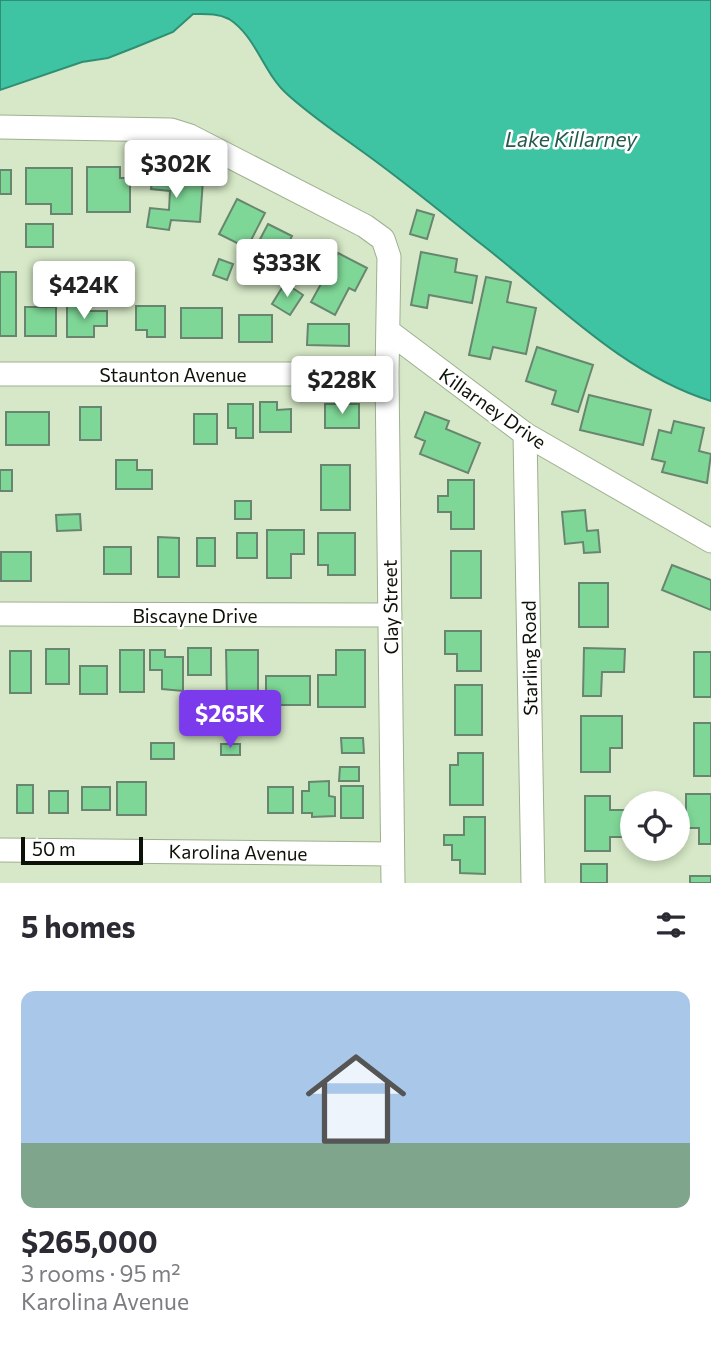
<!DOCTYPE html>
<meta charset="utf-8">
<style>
body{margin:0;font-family:Commissioner,sans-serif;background:#f2f2f3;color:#2b2b33;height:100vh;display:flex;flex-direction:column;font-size:26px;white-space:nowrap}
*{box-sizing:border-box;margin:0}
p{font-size:23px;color:#7c7c81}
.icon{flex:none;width:38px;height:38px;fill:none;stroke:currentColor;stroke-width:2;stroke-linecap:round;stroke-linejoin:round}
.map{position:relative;height:883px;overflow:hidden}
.sheet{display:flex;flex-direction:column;background:#fff;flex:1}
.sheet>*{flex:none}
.buttons{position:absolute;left:620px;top:791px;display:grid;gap:14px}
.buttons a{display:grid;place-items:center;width:70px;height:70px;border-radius:50%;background:#fff;box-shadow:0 4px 10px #0003;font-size:35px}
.scale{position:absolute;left:21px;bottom:18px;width:122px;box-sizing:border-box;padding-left:7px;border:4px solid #0c1207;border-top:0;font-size:19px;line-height:24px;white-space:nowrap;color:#0c1207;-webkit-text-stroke:5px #fff;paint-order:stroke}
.price{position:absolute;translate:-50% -60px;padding:0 16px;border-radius:7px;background:#fff;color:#222;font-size:23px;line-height:46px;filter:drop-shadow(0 2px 4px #0008)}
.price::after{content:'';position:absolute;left:50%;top:42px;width:21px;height:16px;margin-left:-10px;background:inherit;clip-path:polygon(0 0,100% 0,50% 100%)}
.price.active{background:#7c3aed;color:#fff}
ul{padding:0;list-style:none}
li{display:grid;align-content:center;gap:14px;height:371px;padding:0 21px}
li+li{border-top:2px solid #e1e1e2}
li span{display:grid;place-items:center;height:217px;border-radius:14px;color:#555}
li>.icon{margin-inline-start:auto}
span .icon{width:126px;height:126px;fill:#fffc;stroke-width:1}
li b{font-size:30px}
h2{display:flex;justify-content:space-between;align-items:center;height:84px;padding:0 21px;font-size:30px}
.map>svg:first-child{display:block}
.water{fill:#3ec4a3;stroke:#2f8f74;stroke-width:2}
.building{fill:#7fd797;stroke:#68866f;stroke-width:2}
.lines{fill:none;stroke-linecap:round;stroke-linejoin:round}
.minor-casing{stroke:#9eb08f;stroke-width:25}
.minor{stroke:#fff;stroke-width:23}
.labels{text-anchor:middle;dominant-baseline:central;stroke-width:5;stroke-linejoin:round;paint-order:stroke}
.street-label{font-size:19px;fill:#0c1207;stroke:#fff}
.water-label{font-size:21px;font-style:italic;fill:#255a4c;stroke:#fff}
</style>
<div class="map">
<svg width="711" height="883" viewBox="0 0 711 883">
<rect width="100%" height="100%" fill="#d6e8c7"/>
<path class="water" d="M0,0H711V401C619,372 551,297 476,240C439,210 402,180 363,152C337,133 311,116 287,94C264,74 256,36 229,19C217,13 206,14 193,14L173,32L136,47L108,58L82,62L0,90Z"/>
<path class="building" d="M87,167H120V178H130V212H87Z
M26,168H72V214H51V204H26Z
M154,169L176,171V179L203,180L200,222L171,220L169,230L147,227L150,208L169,210L170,191L151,189Z
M0,170H11V194H0Z
M237,199L265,213L247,248L219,234Z
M417,210L434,215L427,239L410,234Z
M26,224H53V247H26Z
M268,224L292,236L269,281L245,268Z
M421,252L457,259L455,272L477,276L472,303L429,295L427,308L411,305Z
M338,253L367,268L355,291L349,288L335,315L311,302Z
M219,259L233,264L227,280L213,275Z
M0,272H16V336H0Z
M486,277L511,282L507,302L536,308L526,354L493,347L490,359L469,355Z
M285,283L303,295L290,315L272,304Z
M67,305H85V311H107V326H94V337H67Z
M136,306H165V337H147V330H136Z
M25,307H56V336H25Z
M181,308H222V338H181Z
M239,315H272V342H239Z
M308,324H349V346L307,345Z
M537,347L593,365L578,412L552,404L556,391L526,381Z
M589,395L651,410L643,445L580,430Z
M260,402H277V410L291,409V432H260Z
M228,404H253V438H236V428H228Z
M325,404H359V428H325Z
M80,407H101V440H80Z
M6,412H49V445H6Z
M425,412L449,421L446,429L480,443L468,473L420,454L425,441L415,437Z
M194,414H217V444H194Z
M674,421L704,428L699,451L711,454L707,483L662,472L665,462L652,459L659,430L671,433Z
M116,460H137V470H152V489H116Z
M321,465H350V510H321Z
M0,470H12V491H0Z
M448,480H474V529H451V512H438V496H448Z
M235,501H251V519H235Z
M585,510L587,531L598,530L600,552L584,553L583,542L565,544L562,512Z
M80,514L81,530L57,531L56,515Z
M267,530H304V554H291V578H267Z
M237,533H257V558H237Z
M318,533H355V575H328V565H318Z
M158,537L179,538V577H158Z
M197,538H215V566H197Z
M104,547H131V574H104Z
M451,551H481V598H451Z
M1,552H31V581H1Z
M672,565L711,580V610L662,590Z
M579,583H608V627H579Z
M445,631H481V671H457V654H445Z
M188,648H211V675H188Z
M584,648L625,649L624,672H602L601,696H583Z
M46,649H69V684H46Z
M120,650H144V692H120Z
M150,650H165V657H183V691L162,689V670H150Z
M226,650H258V700H227Z
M336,650H365V707H318V675H336Z
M10,651H31V693H10Z
M694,652H711V697H694Z
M80,666H107V694H80Z
M266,676H310V705H266Z
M455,685H482V735H455Z
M581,716H622V748H610V772H581Z
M694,723H711V776H694Z
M341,738H363L364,753H342Z
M151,743H174V759H151Z
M221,744H240V755H221Z
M458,753H483V805H450V765H458Z
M340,767H359V781H339Z
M329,781V796L335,797V816L312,817V813H302V791H309V782Z
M117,782H146V815H117Z
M17,785H33V813H17Z
M341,786H363V818H341Z
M82,787H110V810H82Z
M268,787H293V813H268Z
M49,791H68V813H49Z
M686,794H711V844H699V828H686Z
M585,796H610V810H625V837H610V851H585Z
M464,817H485V874L460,873V860H452V845H444V835H464Z
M581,864H607V883H581Z
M690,876H711V883H690Z"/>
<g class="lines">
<defs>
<path id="minor" d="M0,127L171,130L190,136L365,226L383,239L389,257L387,374L393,883
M388,331L525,434L711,541
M0,374H387
M525,434L533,883
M0,614L390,615
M0,850L392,854"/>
</defs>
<use href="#minor" class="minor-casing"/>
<use href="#minor" class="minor"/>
</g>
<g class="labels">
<g class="street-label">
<text x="173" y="374">Staunton Avenue</text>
<text transform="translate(493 408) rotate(35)">Killarney Drive</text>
<text transform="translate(390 607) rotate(-91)">Clay Street</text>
<text x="195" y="615">Biscayne Drive</text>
<text transform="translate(529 658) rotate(-91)">Starling Road</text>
<text transform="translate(238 852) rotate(1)">Karolina Avenue</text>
</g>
<g class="water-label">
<text x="571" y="138">Lake Killarney</text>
</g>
</g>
</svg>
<div class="buttons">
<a><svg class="icon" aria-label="locate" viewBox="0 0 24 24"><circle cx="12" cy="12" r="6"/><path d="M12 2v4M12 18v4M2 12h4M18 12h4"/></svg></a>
</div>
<div class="scale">50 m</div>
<b class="price" style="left:176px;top:200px">$302K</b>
<b class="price" style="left:287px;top:299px">$333K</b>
<b class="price" style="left:84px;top:321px">$424K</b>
<b class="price" style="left:342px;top:416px">$228K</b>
<b class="price active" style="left:230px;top:750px">$265K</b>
</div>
<section class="sheet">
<h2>5 homes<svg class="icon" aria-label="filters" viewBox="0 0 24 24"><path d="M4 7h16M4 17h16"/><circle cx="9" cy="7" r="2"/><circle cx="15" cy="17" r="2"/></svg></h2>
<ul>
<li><span style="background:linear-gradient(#a9c7e8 70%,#7fa58c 0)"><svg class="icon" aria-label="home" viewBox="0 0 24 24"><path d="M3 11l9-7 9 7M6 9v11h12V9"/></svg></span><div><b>$265,000</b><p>3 rooms · 95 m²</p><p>Karolina Avenue</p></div></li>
</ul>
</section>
